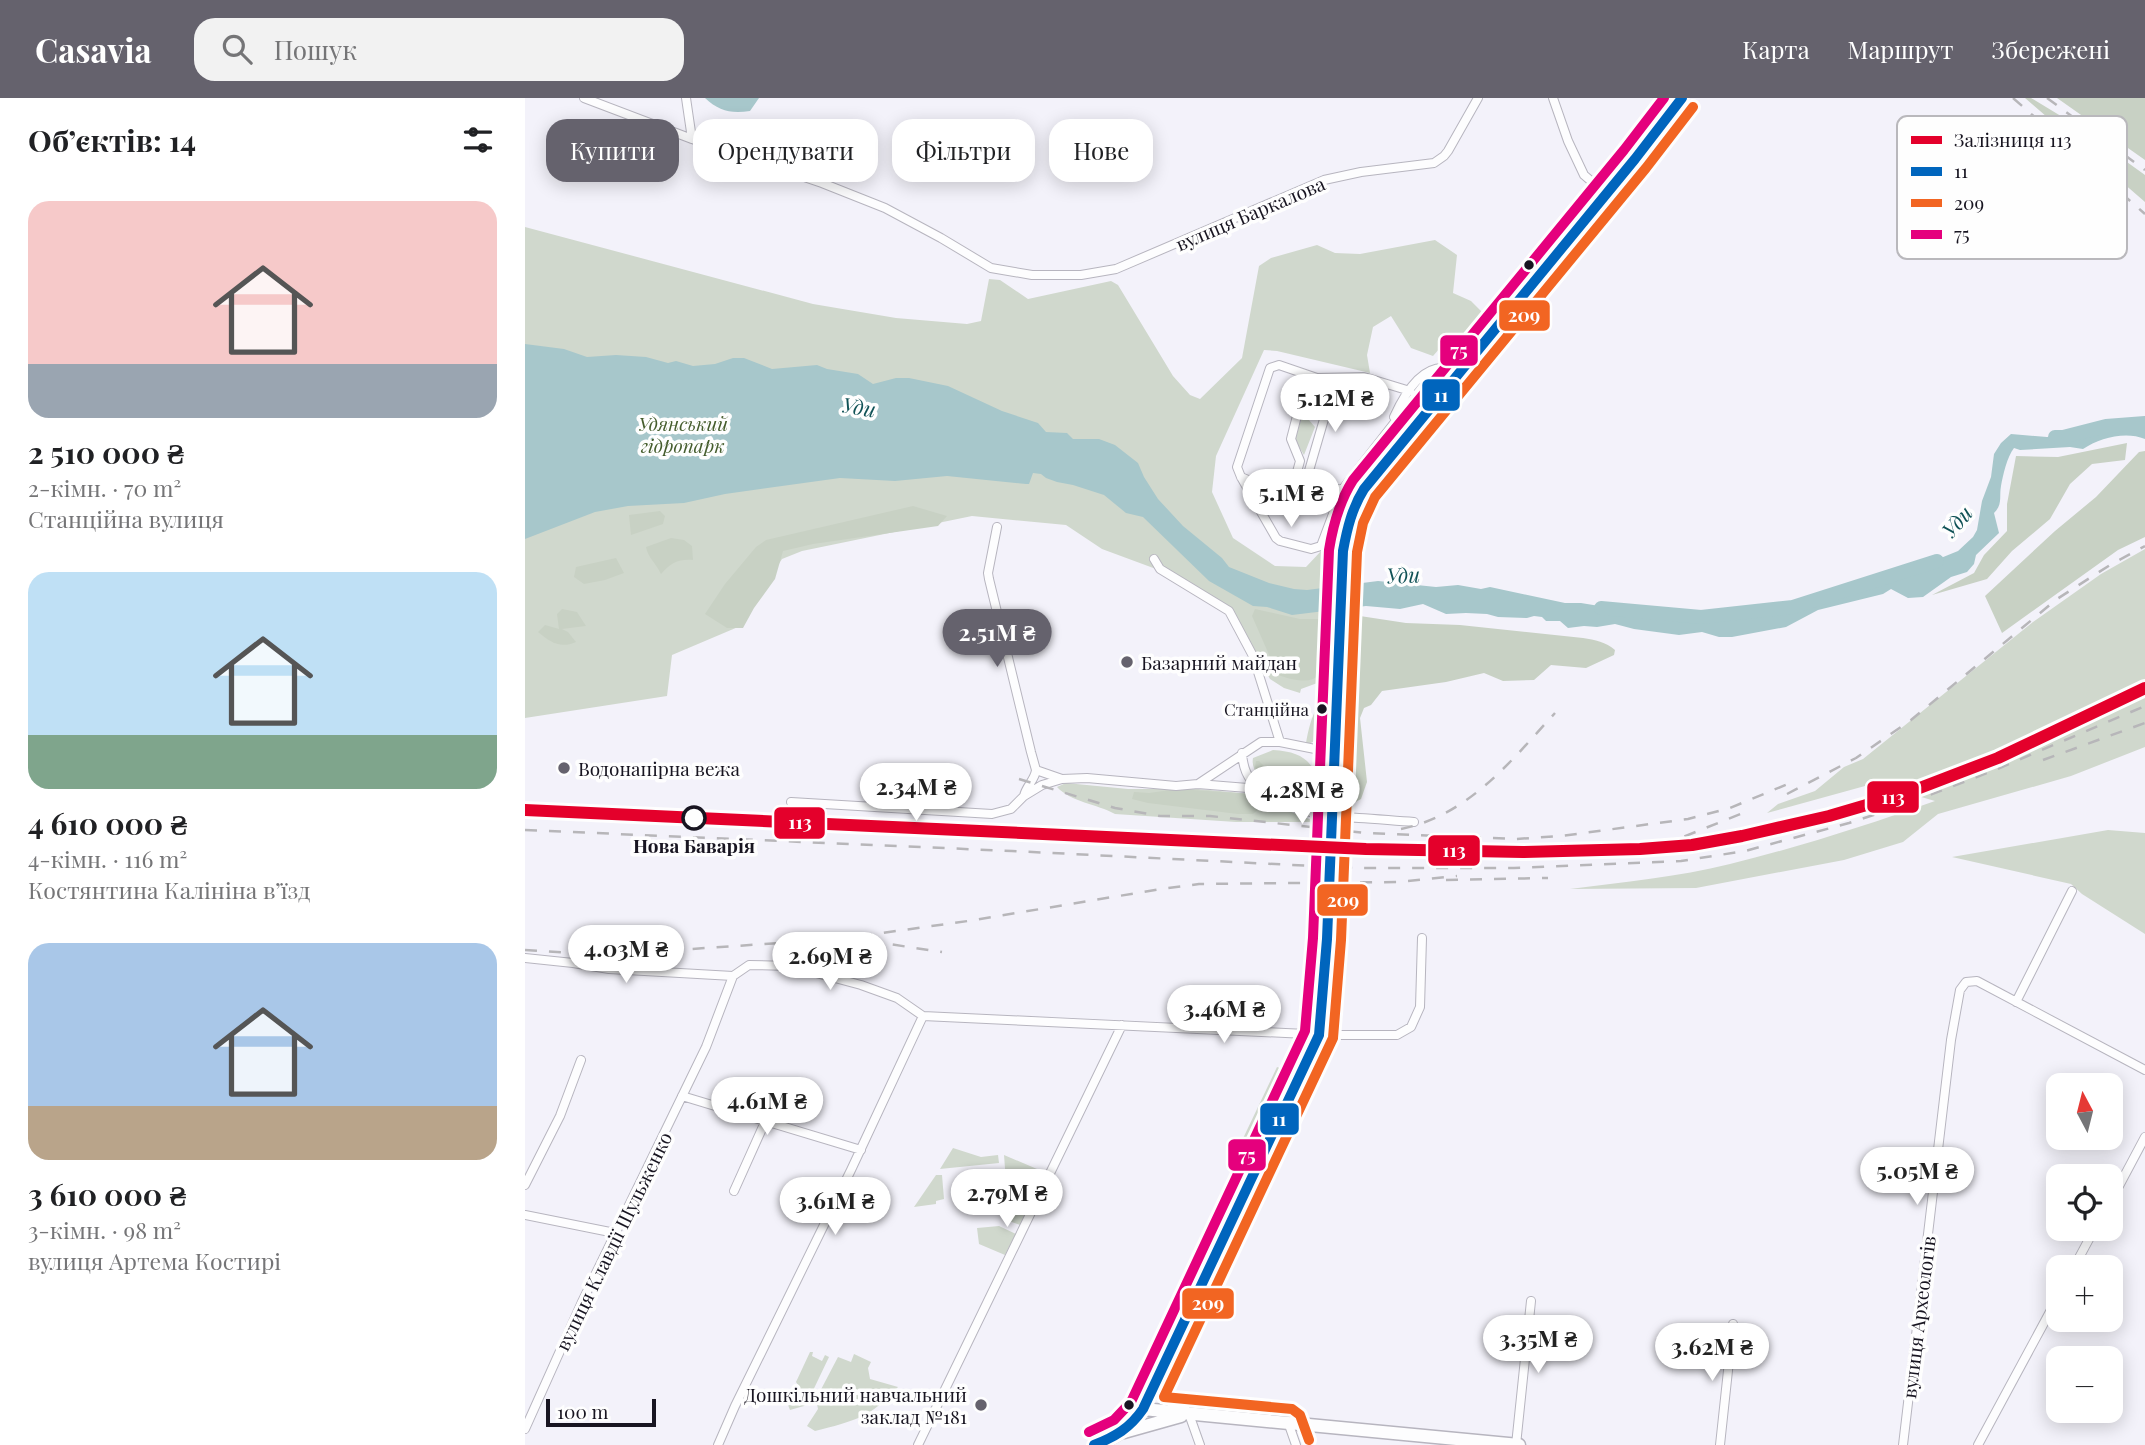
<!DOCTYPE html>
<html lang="uk">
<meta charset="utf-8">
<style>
body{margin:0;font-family:"Playfair Display",serif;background:#f2f2f2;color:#202124;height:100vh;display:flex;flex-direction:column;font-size:26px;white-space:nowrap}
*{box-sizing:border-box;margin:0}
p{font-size:23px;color:#757577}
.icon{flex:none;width:38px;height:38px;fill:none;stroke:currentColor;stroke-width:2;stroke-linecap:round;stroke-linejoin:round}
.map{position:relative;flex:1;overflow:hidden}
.details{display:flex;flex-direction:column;background:#fff;width:525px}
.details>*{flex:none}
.guide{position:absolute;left:21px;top:21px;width:665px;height:63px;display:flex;gap:14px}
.needle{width:46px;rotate:353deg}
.fabs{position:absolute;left:1521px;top:975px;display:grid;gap:14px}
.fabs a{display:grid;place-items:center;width:77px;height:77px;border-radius:14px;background:#fff;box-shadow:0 4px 18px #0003;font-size:35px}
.scale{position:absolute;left:21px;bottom:18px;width:110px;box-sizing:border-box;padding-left:7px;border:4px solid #181521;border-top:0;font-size:19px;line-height:24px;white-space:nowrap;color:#181521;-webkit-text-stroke:5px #fefefe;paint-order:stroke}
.price{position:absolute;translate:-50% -60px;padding:0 16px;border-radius:24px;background:#fff;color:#222;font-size:23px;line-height:46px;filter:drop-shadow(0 2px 4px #0008)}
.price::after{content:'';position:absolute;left:50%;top:42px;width:21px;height:16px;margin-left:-10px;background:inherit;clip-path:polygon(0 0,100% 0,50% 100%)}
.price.active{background:#65626d;color:#fff}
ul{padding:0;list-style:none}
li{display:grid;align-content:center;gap:14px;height:371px;padding:0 28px}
li span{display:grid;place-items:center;height:217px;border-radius:21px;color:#555}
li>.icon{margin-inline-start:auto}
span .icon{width:126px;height:126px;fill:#fffc;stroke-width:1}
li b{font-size:30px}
h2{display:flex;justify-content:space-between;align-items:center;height:84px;padding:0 28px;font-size:30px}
.chip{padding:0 24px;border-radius:21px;background:#fff;box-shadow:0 4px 18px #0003;font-size:24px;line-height:63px}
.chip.active{background:#65626d;color:#fff}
header{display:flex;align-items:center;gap:42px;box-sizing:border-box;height:98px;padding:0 35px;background:#65626d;color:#fff}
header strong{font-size:33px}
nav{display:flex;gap:38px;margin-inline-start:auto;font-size:24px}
.search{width:490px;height:63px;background:#f2f2f2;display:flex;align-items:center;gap:18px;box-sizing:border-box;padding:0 24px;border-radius:21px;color:#757577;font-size:26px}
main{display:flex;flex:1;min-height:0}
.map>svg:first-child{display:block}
.green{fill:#d0d8cd}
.forest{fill:#c8d1c4}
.water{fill:#a7c7cb}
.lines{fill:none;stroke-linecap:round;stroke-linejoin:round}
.river{stroke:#a7c7cb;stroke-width:14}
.street-casing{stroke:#b7b5bf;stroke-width:10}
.primary-casing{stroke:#b7b5bf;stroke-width:15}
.street{stroke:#fdfdfe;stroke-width:8}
.primary{stroke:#fdfdfe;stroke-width:12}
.rail{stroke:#b7b6b9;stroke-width:2.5;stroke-dasharray:12 12;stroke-linecap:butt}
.primary-bridge-casing{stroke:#b7b5bf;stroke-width:15;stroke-linecap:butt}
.primary-bridge{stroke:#fdfdfe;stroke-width:12}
.bus-1-casing{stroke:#fefefe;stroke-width:16}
.bus-2-casing{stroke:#fefefe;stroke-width:16}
.bus-3-casing{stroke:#fefefe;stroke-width:16}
.bus-1{stroke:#0065bd;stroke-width:10}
.bus-2{stroke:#f26522;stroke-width:10}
.bus-3{stroke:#e5007d;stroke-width:10}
.rail-1-casing{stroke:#fefefe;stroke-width:18}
.rail-1{stroke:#e4002b;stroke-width:12}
.bus-dot{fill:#181521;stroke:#fefefe;stroke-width:2.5}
.poi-dot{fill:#65626d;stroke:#fefefe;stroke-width:2.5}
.stop-dot{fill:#fefefe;stroke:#181521;stroke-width:3.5}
.labels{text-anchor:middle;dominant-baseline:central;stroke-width:7;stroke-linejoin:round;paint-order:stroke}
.bus-label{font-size:17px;fill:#181521;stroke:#fefefe;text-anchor:end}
.street-label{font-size:19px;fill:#181521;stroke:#fefefe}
.park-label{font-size:19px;font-style:italic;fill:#455d2d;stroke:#fefefe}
.poi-label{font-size:19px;fill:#181521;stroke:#fefefe;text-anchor:start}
.stop-label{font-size:19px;font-weight:bold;fill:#181521;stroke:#fefefe}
.water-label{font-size:21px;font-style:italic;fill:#105256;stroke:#fefefe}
.key{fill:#fefefe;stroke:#b9b8bc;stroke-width:2}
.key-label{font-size:19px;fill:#181521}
.line-badge{stroke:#fefefe;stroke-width:2.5}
.badge-label{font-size:19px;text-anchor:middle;font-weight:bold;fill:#fff}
</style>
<header>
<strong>Casavia</strong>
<div class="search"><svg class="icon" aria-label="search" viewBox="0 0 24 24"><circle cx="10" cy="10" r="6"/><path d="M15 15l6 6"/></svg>Пошук</div>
<nav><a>Карта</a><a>Маршрут</a><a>Збережені</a></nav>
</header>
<main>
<section class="details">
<h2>Об’єктів: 14<svg class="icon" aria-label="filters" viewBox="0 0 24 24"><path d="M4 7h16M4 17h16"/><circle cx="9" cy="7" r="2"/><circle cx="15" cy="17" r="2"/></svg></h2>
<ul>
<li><span style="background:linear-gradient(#f6c9c9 75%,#9aa5b1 0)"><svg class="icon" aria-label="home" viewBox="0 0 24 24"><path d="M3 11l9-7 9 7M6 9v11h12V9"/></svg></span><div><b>2 510 000 ₴</b><p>2-кімн. · 70 m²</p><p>Станційна вулиця</p></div></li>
<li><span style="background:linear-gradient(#bfe0f5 75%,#7fa58c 0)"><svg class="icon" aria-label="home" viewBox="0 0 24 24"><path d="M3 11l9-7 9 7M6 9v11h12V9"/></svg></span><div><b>4 610 000 ₴</b><p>4-кімн. · 116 m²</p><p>Костянтина Калініна в’їзд</p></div></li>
<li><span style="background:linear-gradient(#a9c7e8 75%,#b9a48a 0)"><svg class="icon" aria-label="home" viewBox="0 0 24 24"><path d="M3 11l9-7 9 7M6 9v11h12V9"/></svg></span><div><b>3 610 000 ₴</b><p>3-кімн. · 98 m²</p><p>вулиця Артема Костирі</p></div></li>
</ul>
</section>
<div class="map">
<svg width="1620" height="1347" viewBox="0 0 1620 1347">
<rect width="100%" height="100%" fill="#f3f2fa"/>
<path class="green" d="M0,129L288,206L371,220L442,226L456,223L464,181L475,182L503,201L586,183L593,187L648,278L665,297L675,301L717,260L734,168L746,160L792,147L810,155L835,156L910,142L932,157L928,195L946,203L960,217L931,249L922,242L908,258L886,250L866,218L848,229L842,257L845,275L752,253L739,252L691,358L687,394L708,440L750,468L781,469L797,452H809L803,574L795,584L776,591L775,595L759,590L745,581L705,510L631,471L577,451L541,427L447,418L277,453L257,461L213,529L147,557L142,598L0,620Z
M778,315L790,329L779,357L770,342Z
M1620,451V649L1546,678L1413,716L1378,744L1319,762L1171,790L1045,791C1098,784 1153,779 1205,766C1274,749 1343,727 1410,703L1355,687L1340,688L1242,715L1253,706L1290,693L1319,669L1338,661L1508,524L1576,476Z
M796,604C801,622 804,637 784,646L781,645C783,633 787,614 796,604Z
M748,652C789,654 796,675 793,713C774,704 723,685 728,660Z
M541,685L603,691H673L738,697L761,712L792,724H711L590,716C572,706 546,704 532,689Z
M1583,732L1620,735V836L1557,796L1546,786L1427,759Z
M752,969L768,975L720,1080L703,1072Z
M428,1050L456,1059L473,1057L474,1065L415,1071Z
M479,1057L512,1071L519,1077L495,1127L484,1123Z
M411,1077H417L419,1101L411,1103V1106L389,1109Z
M474,1128L491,1136L480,1157L454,1146L452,1130Z
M285,1254H288L287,1258L297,1263L300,1257L304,1259L283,1303L279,1308L265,1312L263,1307L270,1303L275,1290L271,1284Z
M329,1256L346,1264L343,1270L345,1281L373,1289C345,1320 329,1323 290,1333L282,1328L293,1311L291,1301L313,1259L326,1264Z"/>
<path class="forest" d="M1500,0H1506L1549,26L1620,77V104Z
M1532,0H1620V62Z
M1602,345L1600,362L1567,366L1545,386L1525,421L1487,453L1462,481L1407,497L1449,475L1459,457L1482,433V406L1491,358L1533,359Z
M1620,353V439L1593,452L1477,535L1460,498L1530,433L1571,399L1614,354Z
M388,408L422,418L413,428L288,446L258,453L250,481L229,510L218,530H202L180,516L200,486L231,449L241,442Z
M135,413L140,418L138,426L106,437L104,417Z
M146,440L159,442L167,448L168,462C153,461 146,465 136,476C131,465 123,460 121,449Z
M91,460L99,475L80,482L59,486L49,479L51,469Z
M37,511L52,514L61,528L37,531L43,534L51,544C35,551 25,544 13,534L20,527L34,531L32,516Z
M730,511L775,521H802C800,560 809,597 753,577L727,518Z
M835,518L881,525L935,527L1058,540C1070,542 1081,544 1090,552L1089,557L1061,570L1026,567L1009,582L978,583L959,575L921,584L857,593L846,607L839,610L835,620L842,684L836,701L823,708L814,706L817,577L823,572L825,522Z
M731,663H734C751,681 760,677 781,672L787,689C778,693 772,691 763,690C746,688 739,684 730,669Z
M653,691L727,696L739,702L737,708L728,716H713L623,705L607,701L609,694L624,695Z"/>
<path class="water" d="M180,0H234L225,13C206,16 194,13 180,0Z
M0,246L39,251L62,259L91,257L121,259L143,265L151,263L168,268L190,266L208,260H219L247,271L292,267L302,271L333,276L348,286L371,280H384L423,288L477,313L513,325L521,334L542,335L548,341H574L590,347L613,365L619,379L633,401L658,428L697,460L704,469L744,485L769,491L782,492L853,483L911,489L933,487L956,491L965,489L1040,505H1056L1123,516H1213L1252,513L1298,504L1369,479L1433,453L1448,439L1452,432L1457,403L1466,379L1469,356L1476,345L1486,336L1522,339L1548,337L1561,334L1581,326L1620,325V341C1600,333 1575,340 1558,351L1545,349L1495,352L1489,350C1482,359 1478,377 1476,388C1474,399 1478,406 1469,415L1474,435L1451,457L1449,466L1442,474L1426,479L1398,499L1383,500L1366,491L1358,496L1293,512L1261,529L1207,539H1194L1177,534L1154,537L1109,531L1090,526L1072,529L1059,528L1043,530L1035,523H1021L1017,519L1009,518L1002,520L973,519L962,516L941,515L921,516L898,506L875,511L841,508L767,517L742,509L728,508L684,483L618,419L601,415L579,397L548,387L532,384L521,380L516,376L508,375L504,386H501L422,378L370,383L315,380L200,396L159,405L103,408L70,414L0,441Z"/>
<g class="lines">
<path class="river" d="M1530,339H1538L1581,328L1620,325
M1076,510L1176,519L1268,509L1412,463"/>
<defs>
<path id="street" d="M59,0L167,41L297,85L360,110L416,140L466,170L507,177H556L591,171L799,82L836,74L909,65L919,58L923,53L953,0
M161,0L167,41
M1028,0L1043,43L1059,77L1081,96
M792,280L839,279L885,293
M869,319C878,299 895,269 919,270
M716,379L756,396L767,392L775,363L766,341L773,314L783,305L792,280L754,267L745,270L712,369L716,379L751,440L755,443L786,451L796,448L817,392L902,283L919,270H938
M776,382L817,392
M781,383L811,280
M472,429L463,475L464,481L506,654L511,672L537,681
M629,461L635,471L704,513L728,558L755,644
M717,655C719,682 729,687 751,700C780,716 801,718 834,720C853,721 871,723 889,724
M673,686L735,691
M499,698C501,688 510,682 511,672
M266,704L467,716L486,711L499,698L517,687L537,681L562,680L651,688L673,686L736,644H755L810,655
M0,860L48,865L84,871L208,878
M208,878L224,867L265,868L336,887L372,900L398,918
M1491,904L1547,793
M398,918L802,937H872L886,929L895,909L897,840
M157,998L336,1052
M0,1087L35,1018L56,962
M209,1093L240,1024
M1586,1103L1620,1039
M0,1117L90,1135
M1549,1169L1570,1130
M664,1316L675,1347
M763,1324L771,1347
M0,1331L57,1204L181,949L208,878
M193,1347L210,1308L326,1072L398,918
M393,1347L597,927
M991,1347L1006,1203
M1195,1347L1208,1226
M1378,1347L1426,942L1435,892L1441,884L1452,883L1620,972
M1453,1347L1533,1199"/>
<path id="primary" d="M809,691L818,453C821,430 826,411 839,391L1110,61L1157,0
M635,1273C639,1291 645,1307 662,1315
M618,1311L994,1347
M599,1334L656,1318
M569,1347C592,1338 604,1333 618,1311L794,937L797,913L802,841"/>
</defs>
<use href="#street" class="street-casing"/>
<use href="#primary" class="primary-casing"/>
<use href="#street" class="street"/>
<use href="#primary" class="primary"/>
<path class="rail" d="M1488,0L1620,116
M1522,0L1620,72
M1518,662L1620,625
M494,681L590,710L635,718H685L841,735L991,741L1036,738L1163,721L1205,710L1270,683
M1262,696L1331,660L1386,622L1532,501L1585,467L1620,448
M876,731C944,717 985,664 1030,615
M0,732L487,753L829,770H989L1156,763L1220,753L1324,725L1376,708L1470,672L1620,608
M936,753L995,749
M1089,753L1153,741L1223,713
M921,782L1023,780
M344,843L417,854
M0,852L77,857L314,841L443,823L636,791L674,786L872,784L932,778"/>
<defs>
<path id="primary-bridge" d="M802,841L809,691"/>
</defs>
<use href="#primary-bridge" class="primary-bridge-casing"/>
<use href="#primary-bridge" class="primary-bridge"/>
<defs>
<path id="bus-1" d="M569,1347C590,1339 605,1330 618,1311L794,937L802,841L818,453C822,431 827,410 839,391L1110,61L1157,0"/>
<path id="bus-2" d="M784,1342L775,1317L767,1311L639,1299L808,940L816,842L832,454L838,425L850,399L1121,70L1168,9"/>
<path id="bus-3" d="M564,1334L589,1322L606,1304L780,933L788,840L804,452C808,427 814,404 828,382L1099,52L1139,0"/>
</defs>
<use href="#bus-1" class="bus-1-casing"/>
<use href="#bus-2" class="bus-2-casing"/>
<use href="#bus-3" class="bus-3-casing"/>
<use href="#bus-1" class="bus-1"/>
<use href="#bus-2" class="bus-2"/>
<use href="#bus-3" class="bus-3"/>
<defs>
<path id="rail-1" d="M0,712L841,751L998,754L1115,751L1167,747L1217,738L1304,718L1379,696L1473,660L1620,590"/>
</defs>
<use href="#rail-1" class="rail-1-casing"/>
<use href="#rail-1" class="rail-1"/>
</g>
<g class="bus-dot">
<circle cx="1004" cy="167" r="6"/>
<circle cx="797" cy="611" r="6"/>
<circle cx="604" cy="1307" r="6"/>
</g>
<g class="poi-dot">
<circle cx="602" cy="564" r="7"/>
<circle cx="39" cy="670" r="7"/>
<circle cx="456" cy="1307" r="7"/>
</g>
<circle class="stop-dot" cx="169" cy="720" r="11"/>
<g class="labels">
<g class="bus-label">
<text x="784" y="611">Станційна</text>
</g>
<g class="street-label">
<text transform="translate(725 115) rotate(-23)">вулиця Баркалова</text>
<text transform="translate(88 1143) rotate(-64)">вулиця Клавдії Шульженко</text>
<text transform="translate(1393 1219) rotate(-83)">вулиця Археологів</text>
</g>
<g class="park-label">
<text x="158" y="325">Удянський<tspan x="158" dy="22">гідропарк</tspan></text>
</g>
<g class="poi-label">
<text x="616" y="564">Базарний майдан</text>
<text x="53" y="670">Водонапірна вежа</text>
<text x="442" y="1296" text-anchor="end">Дошкільний навчальний<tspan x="442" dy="22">заклад №181</tspan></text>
</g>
<g class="stop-label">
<text x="169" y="747">Нова Баварія</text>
</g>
<g class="water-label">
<text transform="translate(334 308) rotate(9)">Уди</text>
<text transform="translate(1431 423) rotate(-49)">Уди</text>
<text transform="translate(878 476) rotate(-2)">Уди</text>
</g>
</g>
<rect x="1372" y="18" width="230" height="143" rx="10" class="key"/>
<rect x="1386" y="38" width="31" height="8" fill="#e4002b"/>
<rect x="1386" y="69" width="31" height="9" fill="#0065bd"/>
<rect x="1386" y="101" width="31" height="8" fill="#f26522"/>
<rect x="1386" y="132" width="31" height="9" fill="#e5007d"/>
<g class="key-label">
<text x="1429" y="49">Залізниця 113</text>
<text x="1429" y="80">11</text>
<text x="1429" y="112">209</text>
<text x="1429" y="143">75</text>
</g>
<g class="line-badge">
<rect x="973" y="201" width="53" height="33" rx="7" fill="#f26522"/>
<rect x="914" y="236" width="40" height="33" rx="7" fill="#e5007d"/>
<rect x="896" y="280" width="40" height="34" rx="7" fill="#0065bd"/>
<rect x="1341" y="682" width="54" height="34" rx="7" fill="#e4002b"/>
<rect x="248" y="708" width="53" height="34" rx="7" fill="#e4002b"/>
<rect x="902" y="736" width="54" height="33" rx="7" fill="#e4002b"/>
<rect x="791" y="785" width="53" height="34" rx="7" fill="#f26522"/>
<rect x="734" y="1004" width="41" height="34" rx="7" fill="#0065bd"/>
<rect x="702" y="1040" width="40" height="34" rx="7" fill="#e5007d"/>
<rect x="656" y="1189" width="54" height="33" rx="7" fill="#f26522"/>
</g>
<g class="badge-label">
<text x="999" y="224">209</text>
<text x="934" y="259">75</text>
<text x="916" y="304">11</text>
<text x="1368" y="706">113</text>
<text x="275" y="731">113</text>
<text x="929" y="759">113</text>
<text x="818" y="809">209</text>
<text x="754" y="1028">11</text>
<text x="722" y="1064">75</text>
<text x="683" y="1212">209</text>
</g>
</svg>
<div class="fabs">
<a><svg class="needle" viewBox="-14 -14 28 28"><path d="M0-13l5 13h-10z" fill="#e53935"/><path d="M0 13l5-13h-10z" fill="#757577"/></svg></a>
<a><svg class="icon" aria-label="locate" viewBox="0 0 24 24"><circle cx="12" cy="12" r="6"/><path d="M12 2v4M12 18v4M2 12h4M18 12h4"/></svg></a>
<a>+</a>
<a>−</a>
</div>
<div class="scale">100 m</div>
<b class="price" style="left:810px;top:336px">5.12M ₴</b>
<b class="price" style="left:766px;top:431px">5.1M ₴</b>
<b class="price active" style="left:472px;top:571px">2.51M ₴</b>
<b class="price" style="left:391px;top:725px">2.34M ₴</b>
<b class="price" style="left:777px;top:728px">4.28M ₴</b>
<b class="price" style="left:101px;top:887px">4.03M ₴</b>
<b class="price" style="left:305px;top:894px">2.69M ₴</b>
<b class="price" style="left:699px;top:947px">3.46M ₴</b>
<b class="price" style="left:242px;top:1039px">4.61M ₴</b>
<b class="price" style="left:1392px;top:1109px">5.05M ₴</b>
<b class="price" style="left:482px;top:1131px">2.79M ₴</b>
<b class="price" style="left:310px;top:1139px">3.61M ₴</b>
<b class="price" style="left:1013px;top:1277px">3.35M ₴</b>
<b class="price" style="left:1187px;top:1285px">3.62M ₴</b>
<div class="guide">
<a class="chip active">Купити</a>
<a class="chip">Орендувати</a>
<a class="chip">Фільтри</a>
<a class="chip">Нове</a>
</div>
</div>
</main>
